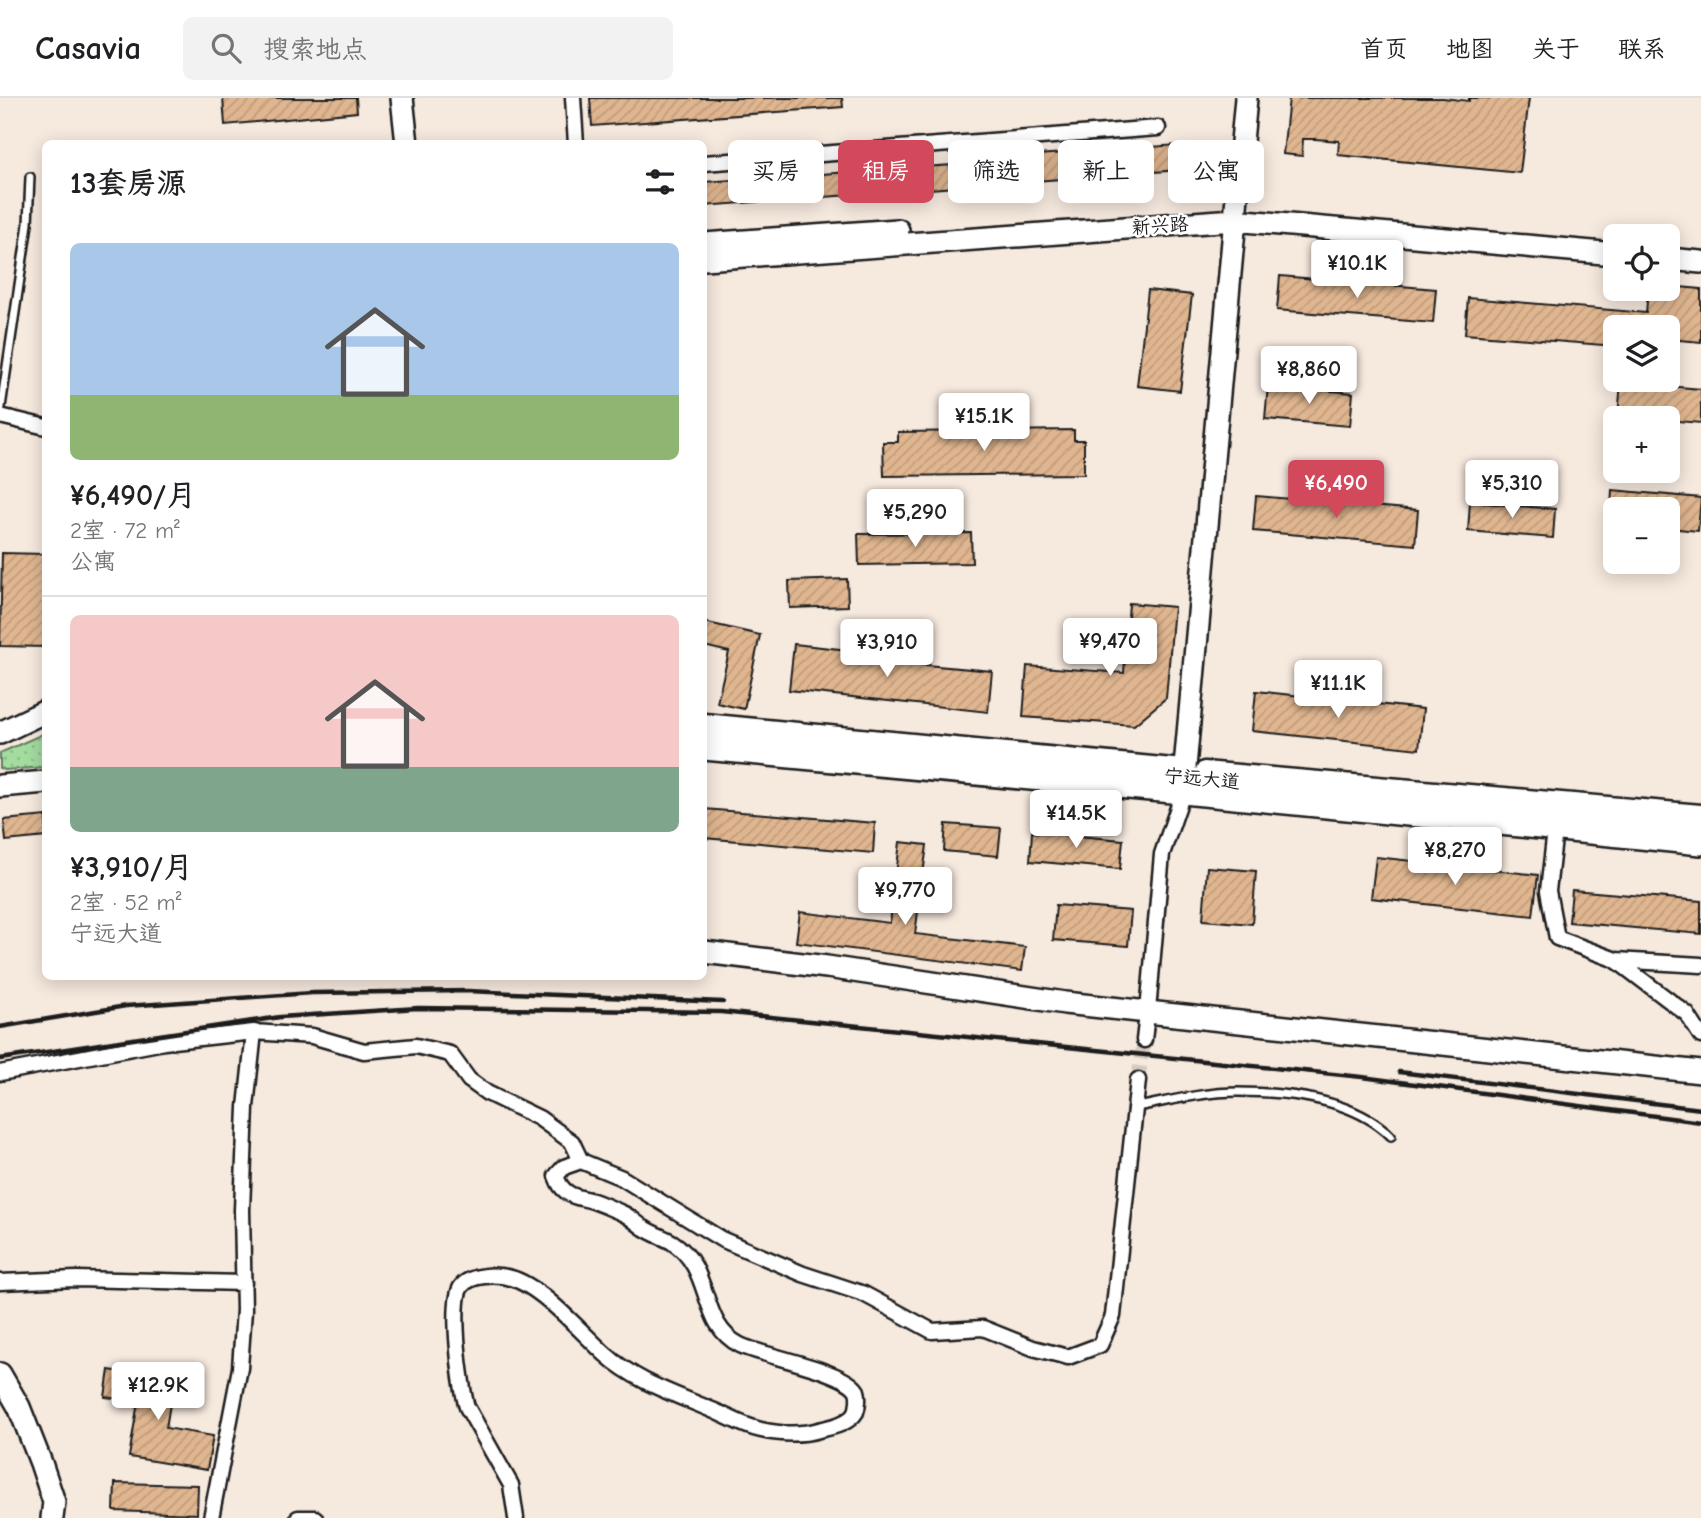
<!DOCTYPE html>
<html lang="zh">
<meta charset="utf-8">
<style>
body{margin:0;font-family:"Comic Neue","LXGW WenKai TC",sans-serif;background:#f2f2f2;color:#202124;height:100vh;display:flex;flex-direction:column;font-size:26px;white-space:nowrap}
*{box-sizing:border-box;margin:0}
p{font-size:23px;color:#757577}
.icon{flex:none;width:38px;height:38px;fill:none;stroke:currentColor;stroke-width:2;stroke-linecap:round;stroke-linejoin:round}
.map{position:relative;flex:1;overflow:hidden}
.drawer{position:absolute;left:42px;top:42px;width:665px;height:840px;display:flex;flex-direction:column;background:#fff;border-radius:10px;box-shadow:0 4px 18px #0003}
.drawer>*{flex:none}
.banner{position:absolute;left:728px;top:42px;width:665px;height:63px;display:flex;gap:14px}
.tools{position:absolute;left:1603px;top:126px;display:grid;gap:14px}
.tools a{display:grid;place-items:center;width:77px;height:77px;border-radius:10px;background:#fff;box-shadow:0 4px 18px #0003;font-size:35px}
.price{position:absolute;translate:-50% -60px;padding:0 16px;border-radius:7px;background:#fff;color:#222;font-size:23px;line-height:46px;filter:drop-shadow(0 2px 4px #0008)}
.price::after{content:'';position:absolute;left:50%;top:42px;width:21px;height:16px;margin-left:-10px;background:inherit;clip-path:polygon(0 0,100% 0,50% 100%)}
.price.on{background:#d1495b;color:#fff}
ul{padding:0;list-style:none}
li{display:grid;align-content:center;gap:14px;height:371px;padding:0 28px}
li+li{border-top:2px solid #e0e0e0}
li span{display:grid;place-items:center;height:217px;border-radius:10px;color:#555}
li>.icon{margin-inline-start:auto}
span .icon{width:126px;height:126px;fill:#fffc;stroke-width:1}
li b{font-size:30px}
h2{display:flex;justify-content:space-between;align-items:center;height:84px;padding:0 28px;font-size:30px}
.pill{padding:0 24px;border-radius:10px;background:#fff;box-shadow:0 4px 18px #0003;font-size:24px;line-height:63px}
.pill.on{background:#d1495b;color:#fff}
header{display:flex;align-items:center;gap:42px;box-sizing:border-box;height:98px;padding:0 35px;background:#fff;border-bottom:2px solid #e0e0e0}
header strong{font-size:33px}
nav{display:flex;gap:38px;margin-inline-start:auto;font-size:24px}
.search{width:490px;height:63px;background:#f2f2f2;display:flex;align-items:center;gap:18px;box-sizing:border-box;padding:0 24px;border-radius:10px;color:#757577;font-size:26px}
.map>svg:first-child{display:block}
.green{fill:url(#green-dots);stroke:#607c5e;stroke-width:2}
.building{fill:url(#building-hatch);stroke:#1c1c1c;stroke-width:2}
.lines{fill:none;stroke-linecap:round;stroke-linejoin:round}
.street-tunnel{stroke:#d5cac1;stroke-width:14;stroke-dasharray:14 7;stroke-linecap:butt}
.lane-casing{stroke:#1c1c1c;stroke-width:12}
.street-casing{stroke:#1c1c1c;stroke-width:19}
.secondary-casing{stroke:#1c1c1c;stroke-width:26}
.lane{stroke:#fff;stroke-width:7}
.street{stroke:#fff;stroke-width:14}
.secondary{stroke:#fff;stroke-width:21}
.rail{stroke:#1c1c1c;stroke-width:4.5}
.labels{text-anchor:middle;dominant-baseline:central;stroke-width:5;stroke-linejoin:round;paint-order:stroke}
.street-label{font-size:19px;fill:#1c1c1c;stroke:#fff}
</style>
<header>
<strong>Casavia</strong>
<div class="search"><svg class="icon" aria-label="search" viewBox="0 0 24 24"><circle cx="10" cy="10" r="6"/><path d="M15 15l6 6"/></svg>搜索地点</div>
<nav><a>首页</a><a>地图</a><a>关于</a><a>联系</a></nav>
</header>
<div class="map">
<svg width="1701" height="1420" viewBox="0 0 1701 1420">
<defs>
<pattern id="green-dots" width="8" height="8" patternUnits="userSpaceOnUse" patternTransform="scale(1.75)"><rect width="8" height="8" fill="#a4dca0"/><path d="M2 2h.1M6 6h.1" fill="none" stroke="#8dbc89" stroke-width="1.8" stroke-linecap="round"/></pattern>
<pattern id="building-hatch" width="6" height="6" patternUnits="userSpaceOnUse" patternTransform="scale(1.75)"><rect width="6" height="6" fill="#e0b690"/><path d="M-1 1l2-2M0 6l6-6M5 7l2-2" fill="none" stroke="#c09c7c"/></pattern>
</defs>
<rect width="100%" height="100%" fill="#f6e9de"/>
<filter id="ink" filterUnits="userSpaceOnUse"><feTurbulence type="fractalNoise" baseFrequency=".0143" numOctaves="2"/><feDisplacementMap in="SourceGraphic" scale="14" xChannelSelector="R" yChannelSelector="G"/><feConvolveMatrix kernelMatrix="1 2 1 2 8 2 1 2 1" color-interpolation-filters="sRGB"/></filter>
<g filter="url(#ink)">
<path class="green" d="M45,635V669L5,672L0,670V655Z"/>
<path class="building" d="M223,0H356L357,14L225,27Z
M590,0H842L843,9L592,28Z
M1289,0H1443L1469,3V0H1529L1520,75L1338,57L1339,43L1315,41H1303L1302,58L1283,56Z
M1178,47L1180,72L704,108V84L982,65L981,61Z
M1280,178L1436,191L1433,225L1277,212Z
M1668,188L1701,191V244L1668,241V229H1615V248L1465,236L1468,200L1646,215L1648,191H1668Z
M1148,192L1192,197L1180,293L1137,288Z
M1621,284L1701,291V325L1618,318Z
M1268,287L1353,295L1350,328L1265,321Z
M1074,332V342H1084V376L884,378L883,344H898V334Z
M1612,392L1701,400L1698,433L1668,430V411H1611Z
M1256,398L1418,412L1415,447L1253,433Z
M1470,404L1555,411L1553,440L1468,433Z
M971,435L972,465L859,467L858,436Z
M2,455L46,456V549L0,548Z
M847,481L848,508L790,510L789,483Z
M1129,505L1174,509L1166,600L1134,627L1023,619L1027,568L1124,575Z
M704,524L760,537L744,611L717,605L729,554L704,548Z
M794,546L894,557L893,564L992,573L988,614L789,592Z
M1256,593L1423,611L1419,651L1252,633Z
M704,711L875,725L873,755L704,740Z
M46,718V739L6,743L4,722Z
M946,726L1001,730L998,758L944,753Z
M1032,734L1123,742L1120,771L1030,763Z
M900,744L927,747L915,836L1025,849L1022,873L796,844L800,814L890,825Z
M1376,759L1538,777L1533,818L1371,800Z
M1207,769L1256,773L1252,826L1203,822Z
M1572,792L1701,803V836L1569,824Z
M1056,807L1131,813L1128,848L1053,842Z
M109,1272L174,1282L166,1330L213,1338L207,1372L129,1359L138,1304L105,1299Z
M115,1385L198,1387L197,1416L114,1413Z"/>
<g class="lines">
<path class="street-tunnel" d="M1138,982L1144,942"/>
<defs>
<path id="lane" d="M0,316L28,126L30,79
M1136,1009C1169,1003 1204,994 1238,994C1289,994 1353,1001 1391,1038"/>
<path id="street" d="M573,0L576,46
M704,65L1158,30
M0,318L46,329
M704,623L1173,668
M1204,671L1701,714
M1555,732L1548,793L1557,840L1616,862L1701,867
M1617,863L1687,916L1701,938
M1149,902L1162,756L1183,695
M1144,942L1146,925
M0,975L164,944L254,934L312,938L364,953L416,948L450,956L469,982L487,995L539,1020L572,1044L581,1063
M0,1184L76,1181L244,1185
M211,1420L240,1270L244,1212L242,1112L246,1009L254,934
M298,1420H315
M516,1420L511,1387L467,1309C461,1290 450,1205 461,1189C470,1176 497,1176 511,1180C541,1188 581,1234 605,1256C636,1284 675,1296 712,1312C729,1319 743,1328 761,1332C779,1336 801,1337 819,1332C831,1329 849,1326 856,1314C858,1309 859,1298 857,1293C847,1273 763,1258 740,1247C698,1226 714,1171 672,1144C663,1139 653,1136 644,1130C636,1125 630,1118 622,1115C613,1111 602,1106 593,1103C584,1100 575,1100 568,1095C561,1090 559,1086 556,1078L564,1069L581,1063L622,1080L721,1141L803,1176L864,1196L932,1233L983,1230L1033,1250L1068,1259L1100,1247L1113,1218L1138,982"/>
<path id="secondary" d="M402,0L407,46
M704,146L898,132
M704,161L1234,122L1615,156
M1668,161L1701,164
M704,634C1036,668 1369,695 1701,728
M0,635L46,613
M704,651L1183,695L1701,746
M0,688L46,684
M1183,691L1246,0
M704,854L827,869L1065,905L1701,974
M0,1276L19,1309L41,1365L54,1404L52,1420"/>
</defs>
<use href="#lane" class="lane-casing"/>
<use href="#street" class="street-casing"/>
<use href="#secondary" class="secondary-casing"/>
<use href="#lane" class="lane"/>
<use href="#street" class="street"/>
<use href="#secondary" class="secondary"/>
<path class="rail" d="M0,929L126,908L312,895L468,893L723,904
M0,961L280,919L418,910L721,914L1362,979L1701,1024
M1399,974L1701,1011"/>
</g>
</g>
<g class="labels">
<g class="street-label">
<text transform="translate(1160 128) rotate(-4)">新兴路</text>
<text transform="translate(1202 681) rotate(5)">宁远大道</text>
</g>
</g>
</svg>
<div class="tools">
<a><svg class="icon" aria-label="locate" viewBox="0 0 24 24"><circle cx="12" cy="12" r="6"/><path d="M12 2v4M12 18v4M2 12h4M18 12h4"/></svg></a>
<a><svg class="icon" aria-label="layers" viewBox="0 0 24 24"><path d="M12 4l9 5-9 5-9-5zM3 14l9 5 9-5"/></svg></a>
<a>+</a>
<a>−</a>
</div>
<b class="price" style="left:1357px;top:202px">¥10.1K</b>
<b class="price" style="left:1309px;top:308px">¥8,860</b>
<b class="price" style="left:984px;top:355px">¥15.1K</b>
<b class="price on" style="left:1336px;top:422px">¥6,490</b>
<b class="price" style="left:1512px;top:422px">¥5,310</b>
<b class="price" style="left:915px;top:451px">¥5,290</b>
<b class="price" style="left:1110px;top:580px">¥9,470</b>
<b class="price" style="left:887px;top:581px">¥3,910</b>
<b class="price" style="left:1338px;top:622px">¥11.1K</b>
<b class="price" style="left:1076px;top:752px">¥14.5K</b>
<b class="price" style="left:1455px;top:789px">¥8,270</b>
<b class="price" style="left:905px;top:829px">¥9,770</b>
<b class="price" style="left:158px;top:1324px">¥12.9K</b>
<div class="banner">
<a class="pill">买房</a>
<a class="pill on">租房</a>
<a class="pill">筛选</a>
<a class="pill">新上</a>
<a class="pill">公寓</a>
</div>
<section class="drawer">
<h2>13套房源<svg class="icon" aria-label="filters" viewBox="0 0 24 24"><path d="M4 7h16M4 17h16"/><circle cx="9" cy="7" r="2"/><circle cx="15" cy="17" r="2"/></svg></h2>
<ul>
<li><span style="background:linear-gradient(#a9c7e8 70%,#8fb573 0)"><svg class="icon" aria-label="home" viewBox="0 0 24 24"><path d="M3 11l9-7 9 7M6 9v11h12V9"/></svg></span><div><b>¥6,490/月</b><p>2室 · 72 m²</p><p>公寓</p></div></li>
<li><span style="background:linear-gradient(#f6c9c9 70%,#7fa58c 0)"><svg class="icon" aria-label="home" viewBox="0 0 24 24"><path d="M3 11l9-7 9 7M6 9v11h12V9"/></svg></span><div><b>¥3,910/月</b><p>2室 · 52 m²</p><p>宁远大道</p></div></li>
</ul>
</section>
</div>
